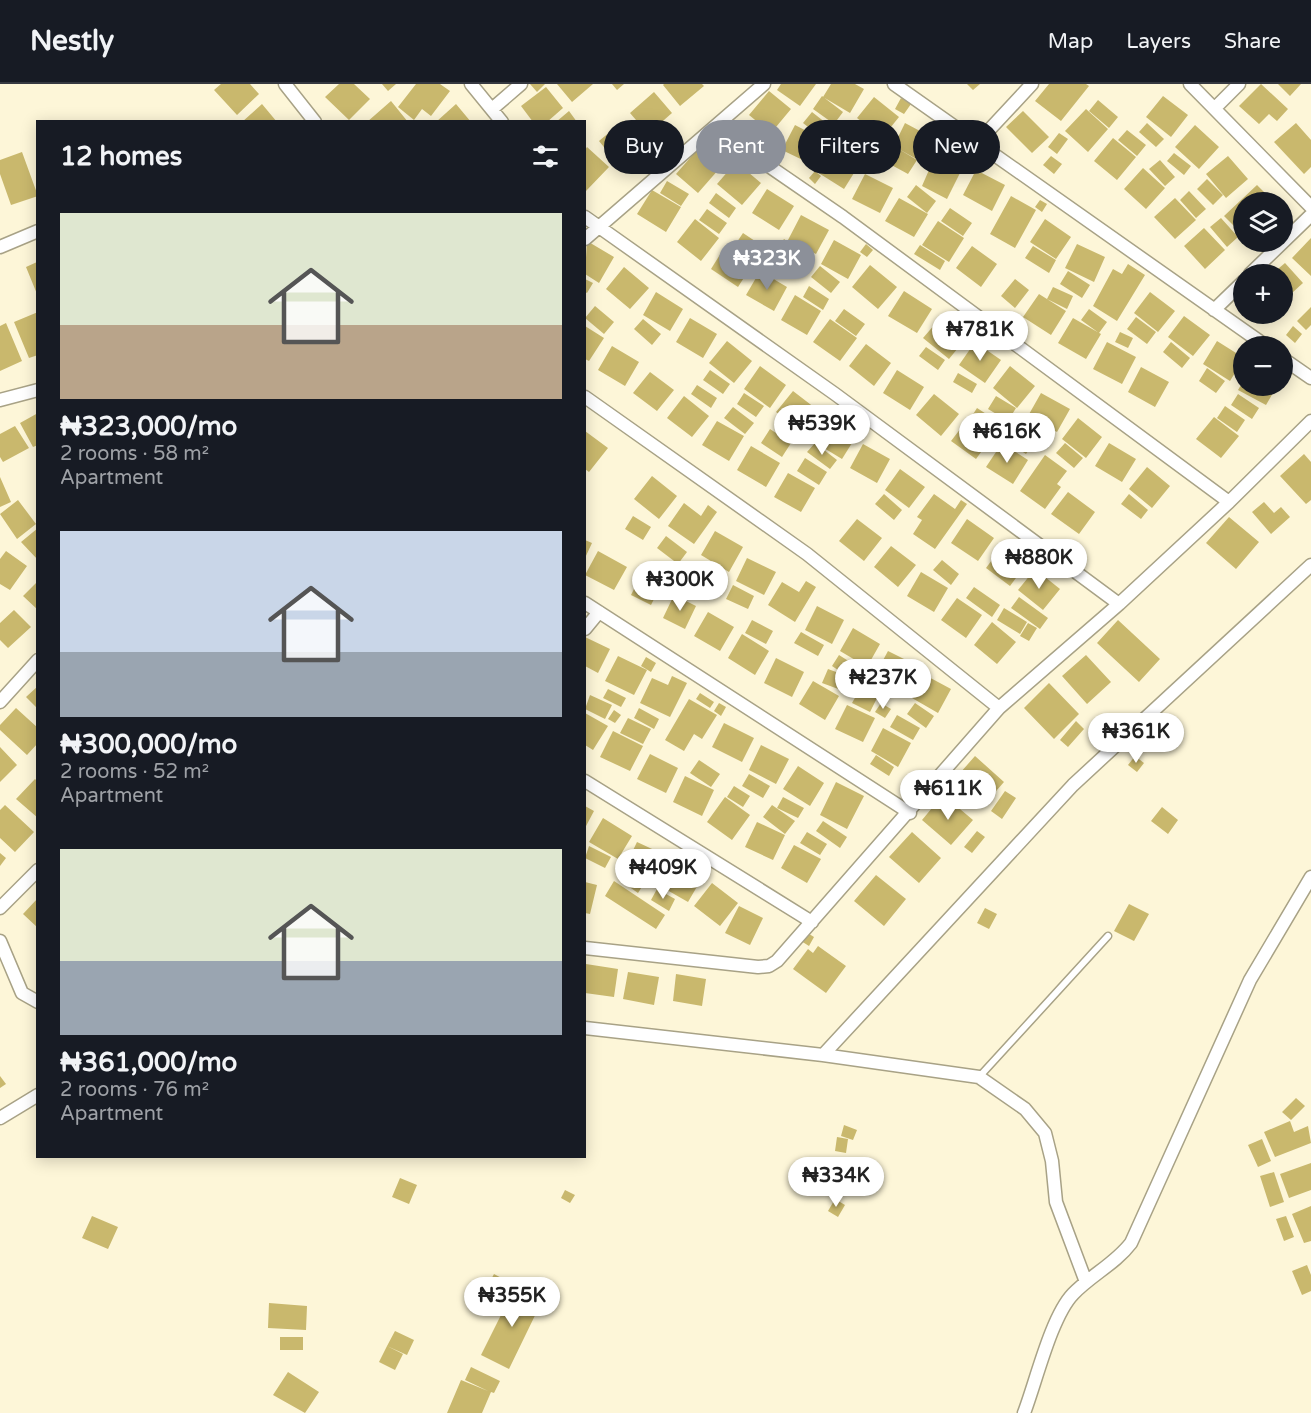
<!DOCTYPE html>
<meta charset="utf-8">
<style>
body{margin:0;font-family:"Varela Round",sans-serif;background:#242831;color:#f1f3f6;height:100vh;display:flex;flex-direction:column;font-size:22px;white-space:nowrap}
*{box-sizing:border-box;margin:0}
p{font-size:20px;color:#9ea1a6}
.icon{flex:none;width:33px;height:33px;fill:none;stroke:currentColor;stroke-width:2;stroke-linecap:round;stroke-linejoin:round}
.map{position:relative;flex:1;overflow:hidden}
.sheet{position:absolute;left:36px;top:36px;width:550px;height:1038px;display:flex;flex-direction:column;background:#171b24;border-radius:0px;box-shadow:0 3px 15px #0003}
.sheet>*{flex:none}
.hud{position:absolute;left:604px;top:36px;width:570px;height:54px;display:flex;gap:12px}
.fabs{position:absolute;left:1233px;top:108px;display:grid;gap:12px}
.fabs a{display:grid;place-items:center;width:60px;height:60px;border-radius:50%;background:#171b24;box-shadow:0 3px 15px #0003;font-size:30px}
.price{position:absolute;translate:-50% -51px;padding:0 14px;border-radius:21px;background:#fff;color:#222;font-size:20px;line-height:39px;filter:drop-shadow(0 2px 3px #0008)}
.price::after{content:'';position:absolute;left:50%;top:36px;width:18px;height:14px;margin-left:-9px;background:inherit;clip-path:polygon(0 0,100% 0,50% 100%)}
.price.active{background:#8c9099;color:#fff}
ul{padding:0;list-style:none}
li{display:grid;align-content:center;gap:12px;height:318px;padding:0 24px}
li span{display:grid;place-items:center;height:186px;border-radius:0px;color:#555}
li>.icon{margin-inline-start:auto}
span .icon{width:108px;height:108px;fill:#fffc;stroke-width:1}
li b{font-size:26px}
h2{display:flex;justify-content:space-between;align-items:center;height:72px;padding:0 24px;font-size:26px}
.chip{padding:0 21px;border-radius:27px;background:#171b24;box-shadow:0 3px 15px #0003;font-size:21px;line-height:54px}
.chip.active{background:#8c9099;color:#fff}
header{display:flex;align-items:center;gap:36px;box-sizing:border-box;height:84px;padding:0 30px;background:#171b24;border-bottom:2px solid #363941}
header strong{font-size:28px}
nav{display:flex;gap:33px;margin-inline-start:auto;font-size:21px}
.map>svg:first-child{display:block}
.building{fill:#c9b86d}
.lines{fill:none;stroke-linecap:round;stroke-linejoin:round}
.lane-casing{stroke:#a8a286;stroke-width:9}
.street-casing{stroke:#a8a286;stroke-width:15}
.lane{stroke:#fff;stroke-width:6}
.street{stroke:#fff;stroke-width:12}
</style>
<header>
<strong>Nestly</strong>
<nav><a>Map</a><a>Layers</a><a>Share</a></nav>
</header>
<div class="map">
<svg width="1311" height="1329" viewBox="0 0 1311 1329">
<rect width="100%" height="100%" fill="#fdf6d8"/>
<path class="building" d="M221,0H250L259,10L237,31L214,6Z
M339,0H354L370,15L349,36L325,13Z
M382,0H396L388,7Z
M416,0H440L450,7L431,32L422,25L414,36L398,23Z
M530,0H545L537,8Z
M557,0H593L572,18Z
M612,0H624L617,6Z
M664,0H702L704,2L680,22L663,1Z
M781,0H816L800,22L777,6Z
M831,0H855L864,5L850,29L823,13Z
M967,0H980L973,6Z
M1049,0H1086L1089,2L1061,37L1035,17Z
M1261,0L1288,25L1277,37L1269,30L1259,40L1239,22Z
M1278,0H1301L1290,12Z
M546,3L563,24L547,38H533L521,22Z
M769,7L791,25L771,49L749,31Z
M654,8L672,29L648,50L630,29Z
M822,12L843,28L834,40L813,25Z
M1163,12L1188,31L1171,53L1146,33Z
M874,13L899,33L882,54L857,34Z
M901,14L911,20L904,30L895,25Z
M1098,16L1118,33L1109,44L1089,27Z
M391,17L408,38H367Z
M262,20L277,38H242Z
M456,20L471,38H436Z
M1086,25L1108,45L1088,68L1065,47Z
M569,27L577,38H556Z
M1023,27L1049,53L1032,69L1006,43Z
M812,28L831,43L822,54L803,39Z
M623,37L641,57L616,78L599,57Z
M860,39L881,54L873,66L852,52Z
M905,39L933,54L920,77L897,64L917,76L908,90L886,78Z
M935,39L944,45L937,55L929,49Z
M1147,39L1164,55L1156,63L1139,48Z
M1296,39L1311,56V83L1304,90L1274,58Z
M795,41L824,56L811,80L782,66Z
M1195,41L1219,63L1199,85L1175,63Z
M1127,46L1146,61L1137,72L1118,56Z
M1059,49L1068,55L1057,70L1048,63Z
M846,52L867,63L860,77L839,65Z
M1113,54L1136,73L1117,96L1094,77Z
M724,60L733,68L720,83L711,75Z
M587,63L609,83L586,107L585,66Z
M939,63L966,77L947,115L922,102Z
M832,64L859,81L844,105L817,88Z
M697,66L719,85L698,109L676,90Z
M22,68L38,112L11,121L0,90V76Z
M1174,69L1191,82L1184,91L1167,77Z
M1051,72L1062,80L1054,90L1043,81Z
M1228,72L1248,95L1226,114L1206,90Z
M1160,76L1175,93L1165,102L1149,85Z
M736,78L761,99L742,121L717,100Z
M1143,84L1165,104L1146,125L1124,105Z
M976,86L1005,101L992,127L963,111Z
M815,87L821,92L815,100L809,94Z
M865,90L893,104L880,129L852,115Z
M1207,95L1223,111L1213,121L1197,105Z
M667,97L689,110L681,122L660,109Z
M916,101L936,117L927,129L907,113Z
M1257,101L1274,118H1244V152L1224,132Z
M767,105L794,122L779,146L752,129Z
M652,106L681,123L666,148L637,130Z
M1189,107L1206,125L1196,134L1180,116Z
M716,109L736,124L729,134L709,119Z
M1011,112L1036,126L1015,164L990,150Z
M899,114L928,130L914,153L885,137Z
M1175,114L1196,136L1175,155L1154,133Z
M1040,116L1047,120L1042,128L1035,123Z
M950,124L972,139L963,152L941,137Z
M707,125L727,139L719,150L699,136Z
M801,131L829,146L816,170L788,156Z
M1221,134L1238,153L1227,163L1210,143Z
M695,135L719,154L701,177L677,158Z
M1045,135L1071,153L1056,175L1030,158Z
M938,137L964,154L949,178L922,161Z
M1204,144L1225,166L1205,185L1184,162Z
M743,149L764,163L756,175L735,161Z
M1311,154V192L1292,174Z
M784,155L811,174L800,189L774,170Z
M834,156L861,171L848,195L821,180Z
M587,157L614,173L599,199L585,190Z
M866,160L873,166L867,173L860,168Z
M1077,160L1105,173L1094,198L1065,184Z
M726,161L754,178L738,203L711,185Z
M920,161L945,177L940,186L914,170Z
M972,162L997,180L981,203L956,184Z
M1033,162L1056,176L1049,189L1025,174Z
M37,178V210L26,183Z
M1285,179L1303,199L1282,218V190H1272Z
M1128,180L1145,191L1117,237L1093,222L1113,185L1122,190Z
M870,181L897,203L878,225L852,203Z
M820,182L840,198L831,209L811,193Z
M624,183L649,204L630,225L606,205Z
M760,187L787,203L774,227L746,211Z
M1068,187L1090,201L1082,214L1060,200Z
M585,195L593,199L587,209L585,208Z
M1015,195L1029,206L1015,224L1001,212Z
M809,202L829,215L823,226L803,213Z
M1053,203L1073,212L1067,225L1047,215Z
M904,207L932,225L917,249L888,232Z
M656,208L683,225L670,247L643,231Z
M1150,208L1175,227L1158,248L1134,229Z
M1039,210L1066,227L1051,251L1023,233Z
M795,211L821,227L807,251L781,236Z
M595,222L614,238L604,250L585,234Z
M1311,223V241L1306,246L1297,237Z
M844,225L865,240L856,252L835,237Z
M1089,225L1107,238L1099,249L1081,236Z
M38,228V271L29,274L14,238Z
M942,232L967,253L949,275L923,254Z
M1184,232L1210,251L1193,272L1168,253Z
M1136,233L1156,248L1147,260L1127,245Z
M690,234L717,250L703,274L676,258Z
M1073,234L1101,250L1086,275L1058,259Z
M643,235L661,250L652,261L634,245Z
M830,235L857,254L840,277L813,258Z
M6,239L22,277L0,287V242Z
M585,242L604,254L589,277L585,275Z
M1293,242L1302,250L1295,259L1286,251Z
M1120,248L1133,254L1128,264L1115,258Z
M727,257L752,277L734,299L709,279Z
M1217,257L1244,274L1230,297L1203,280Z
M975,258L1001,276L985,299L959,281Z
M1107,258L1136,273L1122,300L1093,285Z
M1171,258L1190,274L1182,284L1163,268Z
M866,260L891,279L874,302L849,282Z
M612,262L639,278L625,302L598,286Z
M926,263L945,276L938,286L919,272Z
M760,282L786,301L770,324L744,305Z
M1010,282L1035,302L1017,324L993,304Z
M1141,283L1169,298L1155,323L1128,308Z
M1207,284L1225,297L1216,309L1199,297Z
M710,286L730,300L723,310L703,296Z
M897,286L924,303L910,326L883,309Z
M650,288L674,306L657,327L633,309Z
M958,289L977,300L972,309L953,298Z
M1244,296V302H1277L1266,321L1238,306Z
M697,301L717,314L711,324L691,310Z
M793,307L819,327L802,348L776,328Z
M744,309L764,322L756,333L737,320Z
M1041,309L1070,325L1057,348L1028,332Z
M934,310L959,330L941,352L916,331Z
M1238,310L1259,324L1252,335L1231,321Z
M684,312L709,332L692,353L667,334Z
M996,312L1016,324L1008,337L988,325Z
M1225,322L1245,336L1237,348L1217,334Z
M733,323L754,339L745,350L724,334Z
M977,324L994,335L988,346L970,335Z
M38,329V361L33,363L20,339Z
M1214,333L1239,352L1221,374L1196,355Z
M828,334L857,351L842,375L814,358Z
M1078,334L1102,353L1086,374L1062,355Z
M968,335L992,353L976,375L951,357Z
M717,337L744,352L729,377L702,361Z
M15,342L29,364L3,378L0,373V350Z
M770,345L791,359L782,373L761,359Z
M585,347L608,364L589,388L585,385Z
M1016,348L1033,360L1026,370L1009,359Z
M815,359L837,376L830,385L807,368Z
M1002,359L1028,376L1013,400L986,383Z
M1065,359L1083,374L1074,384L1056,369Z
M1109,359L1136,375L1122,398L1095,382Z
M863,360L890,375L877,399L850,384Z
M751,362L780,379L766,403L737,386Z
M1304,370L1311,378V416L1306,420L1280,392Z
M1045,371L1067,387L1057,400L1061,403L1045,425L1020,407Z
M805,374L827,388L819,401L797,387Z
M1147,383L1170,402L1152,424L1129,405Z
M900,385L925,403L909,424L885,406Z
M788,389L815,404L801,428L774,413Z
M652,392L677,412L659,435L634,415Z
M0,393L11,418L0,423Z
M1068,408L1095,428L1079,450L1051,430Z
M884,410L902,426L894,436L875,420Z
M934,410L955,425L961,416L967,420L935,465L913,450L922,436L917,433Z
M1129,410L1148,426L1141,435L1121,420Z
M18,416L36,440L17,455L0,430Z
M1264,418L1274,429L1281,423L1290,433L1271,450L1252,428Z
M684,419L701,432L708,421L717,428L694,460L668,442Z
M633,432L651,443L643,456L625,445Z
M1229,433L1259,458L1236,485L1206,459Z
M857,435L882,454L864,477L839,457Z
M967,435L994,454L978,477L951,459Z
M38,444V476L21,458Z
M715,447L743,463L729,488L701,471Z
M666,452L687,468L678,480L657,464Z
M585,456L592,459L585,474Z
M1003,461L1027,479L1010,502L986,484Z
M891,462L916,481L898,503L874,483Z
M6,467L27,482L10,506L0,500V475Z
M598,467L627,483L614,506L585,491Z
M747,474L776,488L764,511L736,497Z
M942,476L959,490L951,501L933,486Z
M701,480L719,492L712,502L694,490Z
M1035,485L1060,505L1043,526L1018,506Z
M921,488L948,504L934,528L907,512Z
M640,493L660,503L651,521L631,511Z
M38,497V526L23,512Z
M806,497L816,503L795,538L768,521L782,498L799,508Z
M733,501L754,512L748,525L726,515Z
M974,503L1000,521L992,533L966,514Z
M674,511L696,522L685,545L663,534Z
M1019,513L1048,534L1040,545L1011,524Z
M957,514L982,531L966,554L941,536Z
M817,522L844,536L832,560L805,546Z
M1004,524L1027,538L1020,550L997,536Z
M14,526L31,543L8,564L0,556V539Z
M708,528L734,543L720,567L694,552Z
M752,536L773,547L766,560L745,549Z
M1118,536L1160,575L1139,598L1097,559Z
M992,538L1016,558L997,580L974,561Z
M1028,539L1037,544L1029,557L1020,552Z
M853,544L880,560L867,583L840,567Z
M801,548L824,561L818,572L794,559Z
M742,550L769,567L755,591L728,574Z
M585,553L610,565L598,589L585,582Z
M888,567L916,581L903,607L874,593Z
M839,571L861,585L853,596L832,582Z
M1086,571L1111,598L1087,620L1062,592Z
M618,572L647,586L634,611L605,597Z
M646,573L656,579L651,588L641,582Z
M776,574L804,588L792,613L764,599Z
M828,585L847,592L841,606L822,599Z
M925,591L951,605L938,629L912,614Z
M672,592L687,599L670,633L640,619L652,594L668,601Z
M813,597L839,612L825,636L799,620Z
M1049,599L1079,630L1054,655L1024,624Z
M38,602V625L26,613Z
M608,605L626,614L621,623L603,614Z
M860,605L877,614L870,628L852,619Z
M700,609L714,618L710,624L696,615Z
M590,611L612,621L605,635L585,625Z
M689,615L717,631L702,655L694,650L684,667L665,656Z
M719,619L726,623L721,632L714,627Z
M881,619L891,625L885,634L875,628Z
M915,619L934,632L926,644L907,630Z
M847,621L875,634L863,658L835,645Z
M16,624L38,644V659L27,671L0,646V641Z
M639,624L659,635L654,645L634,634Z
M614,626L621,631L615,639L608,635Z
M585,629L608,642L593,666L585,661Z
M897,631L920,644L913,656L890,643Z
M628,634L651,645L643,660L620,649Z
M1076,637L1084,645L1068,663L1060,656Z
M724,639L754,654L742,678L712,663Z
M883,644L911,659L898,683L871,667Z
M613,647L643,662L630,687L600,673Z
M761,661L789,675L776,700L749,686Z
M0,663L17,681L0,698Z
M650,670L678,684L666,709L637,695Z
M876,671L894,683L889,692L870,680Z
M975,672L1004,698L982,723L953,697Z
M1135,672L1144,679L1137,688L1128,681Z
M699,676L720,690L711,703L690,689Z
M798,682L824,699L810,722L783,705Z
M749,690L770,702L763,714L742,702Z
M685,692L714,706L702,732L673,718Z
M35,695L38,698V734L16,715Z
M836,698L864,712L847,745L820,731Z
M734,702L750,712L743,723L727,713Z
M1005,707L1016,714L1002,735L991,727Z
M725,713L750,731L732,756L707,738Z
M783,713L804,724L798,734L777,724Z
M948,715L973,736L951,761L922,736L937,718L941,722Z
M5,721L34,748L15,768L0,754V726Z
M772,721L795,737L785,750L763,733Z
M585,722L594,727L585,744Z
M1162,723L1178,736L1168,750L1151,737Z
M603,734L632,752L618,775L589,758Z
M823,737L847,753L840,764L816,747Z
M757,738L785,751L773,776L745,763Z
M977,747L985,753L972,769L964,763Z
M807,748L827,760L820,771L800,759Z
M912,748L941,774L919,799L889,773Z
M637,758L665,771L653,796L625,783Z
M794,761L821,775L807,799L781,784Z
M589,762L611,773L605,784L585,774Z
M0,769L6,774L0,782Z
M673,778L702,794L688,818L660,802Z
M626,784L645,798L638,809L618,795Z
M876,791L906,815L884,842L854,817Z
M614,797L665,831L656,845L605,812Z
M585,798L597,801L590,830L585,829Z
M712,799L738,819L720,842L694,822Z
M657,805L675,815L669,827L651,816Z
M38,814V844L23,830Z
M1129,820L1149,830L1134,857L1114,847Z
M739,822L763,834L750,861L725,849Z
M985,824L997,830L989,845L977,839Z
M806,848L814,853L809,862L801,857Z
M818,862L846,882L826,909L793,885L808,865L813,869Z
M586,880L618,885L614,913L585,909Z
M628,888L659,893L654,921L623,915Z
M676,890L706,895L702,922L673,917Z
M0,992L6,1000L0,1004Z
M1296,1014L1305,1022L1291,1036L1282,1028Z
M1290,1037L1294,1048L1308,1042L1311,1059L1275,1073L1264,1048Z
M844,1041L857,1046L853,1056L841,1052Z
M837,1053L848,1055L846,1069L835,1067Z
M1262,1055L1271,1077L1258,1083L1248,1061Z
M1311,1079V1106L1289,1114L1280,1090Z
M1274,1088L1284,1118L1270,1123L1260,1092Z
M400,1094L417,1101L409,1120L392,1113Z
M565,1106L575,1111L570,1119L561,1114Z
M835,1115L845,1121L838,1133L828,1127Z
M1311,1122V1157L1304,1159L1292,1130Z
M92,1132L118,1143L108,1165L82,1154Z
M1286,1132L1294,1153L1284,1157L1276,1135Z
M1307,1181L1311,1191V1207L1302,1211L1292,1187Z
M494,1190L513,1200L506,1213L487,1203Z
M515,1203L542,1217L509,1285L481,1271Z
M269,1219L307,1222L306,1246L268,1244Z
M395,1247L414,1256L407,1271L387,1262Z
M280,1253H303V1266H280Z
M387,1262L403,1270L395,1286L379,1278Z
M471,1283L500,1297L494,1309L491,1308L482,1329H447L461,1296L488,1307L465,1296Z
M288,1288L319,1308L305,1329L273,1311Z"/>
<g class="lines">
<defs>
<path id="lane" d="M979,993L1108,852"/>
<path id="street" d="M285,0L315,38
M471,0L502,38
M894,0L1266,262
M1190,0L1311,123
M1215,24L1239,0
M492,25L521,0
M715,45L843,133L1229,418
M977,59L1032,0
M585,133L835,310L1119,520
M585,155L764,0
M0,163L38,147
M1250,190L1311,131
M1214,226L1244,197
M1282,274L1311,294
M585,313L807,470L999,624
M0,316L38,306
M585,519L910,729
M585,545L599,528
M0,618L38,576
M585,697L812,838
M0,824L38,786
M0,857L22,909L38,918
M585,864L758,883L769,882L777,877L999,624L1119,520L1229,418L1311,337
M585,944L823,971L1073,701L1311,481
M823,971L979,993L1025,1025L1045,1049L1052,1077L1056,1118L1086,1198
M0,1034L38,1011
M1024,1329C1036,1298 1051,1233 1073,1210C1091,1191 1115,1180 1131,1159L1250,896L1311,793"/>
</defs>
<use href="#lane" class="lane-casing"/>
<use href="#street" class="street-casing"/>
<use href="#lane" class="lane"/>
<use href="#street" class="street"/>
</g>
</svg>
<div class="fabs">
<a><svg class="icon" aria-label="layers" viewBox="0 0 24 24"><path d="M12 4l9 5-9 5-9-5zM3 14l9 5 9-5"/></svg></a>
<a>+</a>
<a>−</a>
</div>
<b class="price active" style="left:767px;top:207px">₦323K</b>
<b class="price" style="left:980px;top:278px">₦781K</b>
<b class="price" style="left:822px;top:372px">₦539K</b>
<b class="price" style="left:1007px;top:380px">₦616K</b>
<b class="price" style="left:1039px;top:506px">₦880K</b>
<b class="price" style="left:680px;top:528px">₦300K</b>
<b class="price" style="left:883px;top:626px">₦237K</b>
<b class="price" style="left:1136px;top:680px">₦361K</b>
<b class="price" style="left:948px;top:737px">₦611K</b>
<b class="price" style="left:663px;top:816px">₦409K</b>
<b class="price" style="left:836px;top:1124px">₦334K</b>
<b class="price" style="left:512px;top:1244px">₦355K</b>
<div class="hud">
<a class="chip">Buy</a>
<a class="chip active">Rent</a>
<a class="chip">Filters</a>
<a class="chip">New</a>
</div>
<section class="sheet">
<h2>12 homes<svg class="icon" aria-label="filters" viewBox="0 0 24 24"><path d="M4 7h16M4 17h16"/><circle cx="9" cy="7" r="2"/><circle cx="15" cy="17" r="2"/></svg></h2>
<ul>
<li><span style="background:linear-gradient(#dfe7d0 60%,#b9a48a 0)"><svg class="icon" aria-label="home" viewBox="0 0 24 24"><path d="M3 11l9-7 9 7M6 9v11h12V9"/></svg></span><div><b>₦323,000/mo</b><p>2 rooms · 58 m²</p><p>Apartment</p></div></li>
<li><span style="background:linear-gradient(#c9d6e8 65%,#9aa5b1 0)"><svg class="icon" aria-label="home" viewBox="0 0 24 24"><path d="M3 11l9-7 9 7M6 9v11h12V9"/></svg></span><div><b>₦300,000/mo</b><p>2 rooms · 52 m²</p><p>Apartment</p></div></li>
<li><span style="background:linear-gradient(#dfe7d0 60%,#9aa5b1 0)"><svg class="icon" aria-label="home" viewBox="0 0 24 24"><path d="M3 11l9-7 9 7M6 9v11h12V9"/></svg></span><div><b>₦361,000/mo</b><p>2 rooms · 76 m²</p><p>Apartment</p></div></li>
</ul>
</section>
</div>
